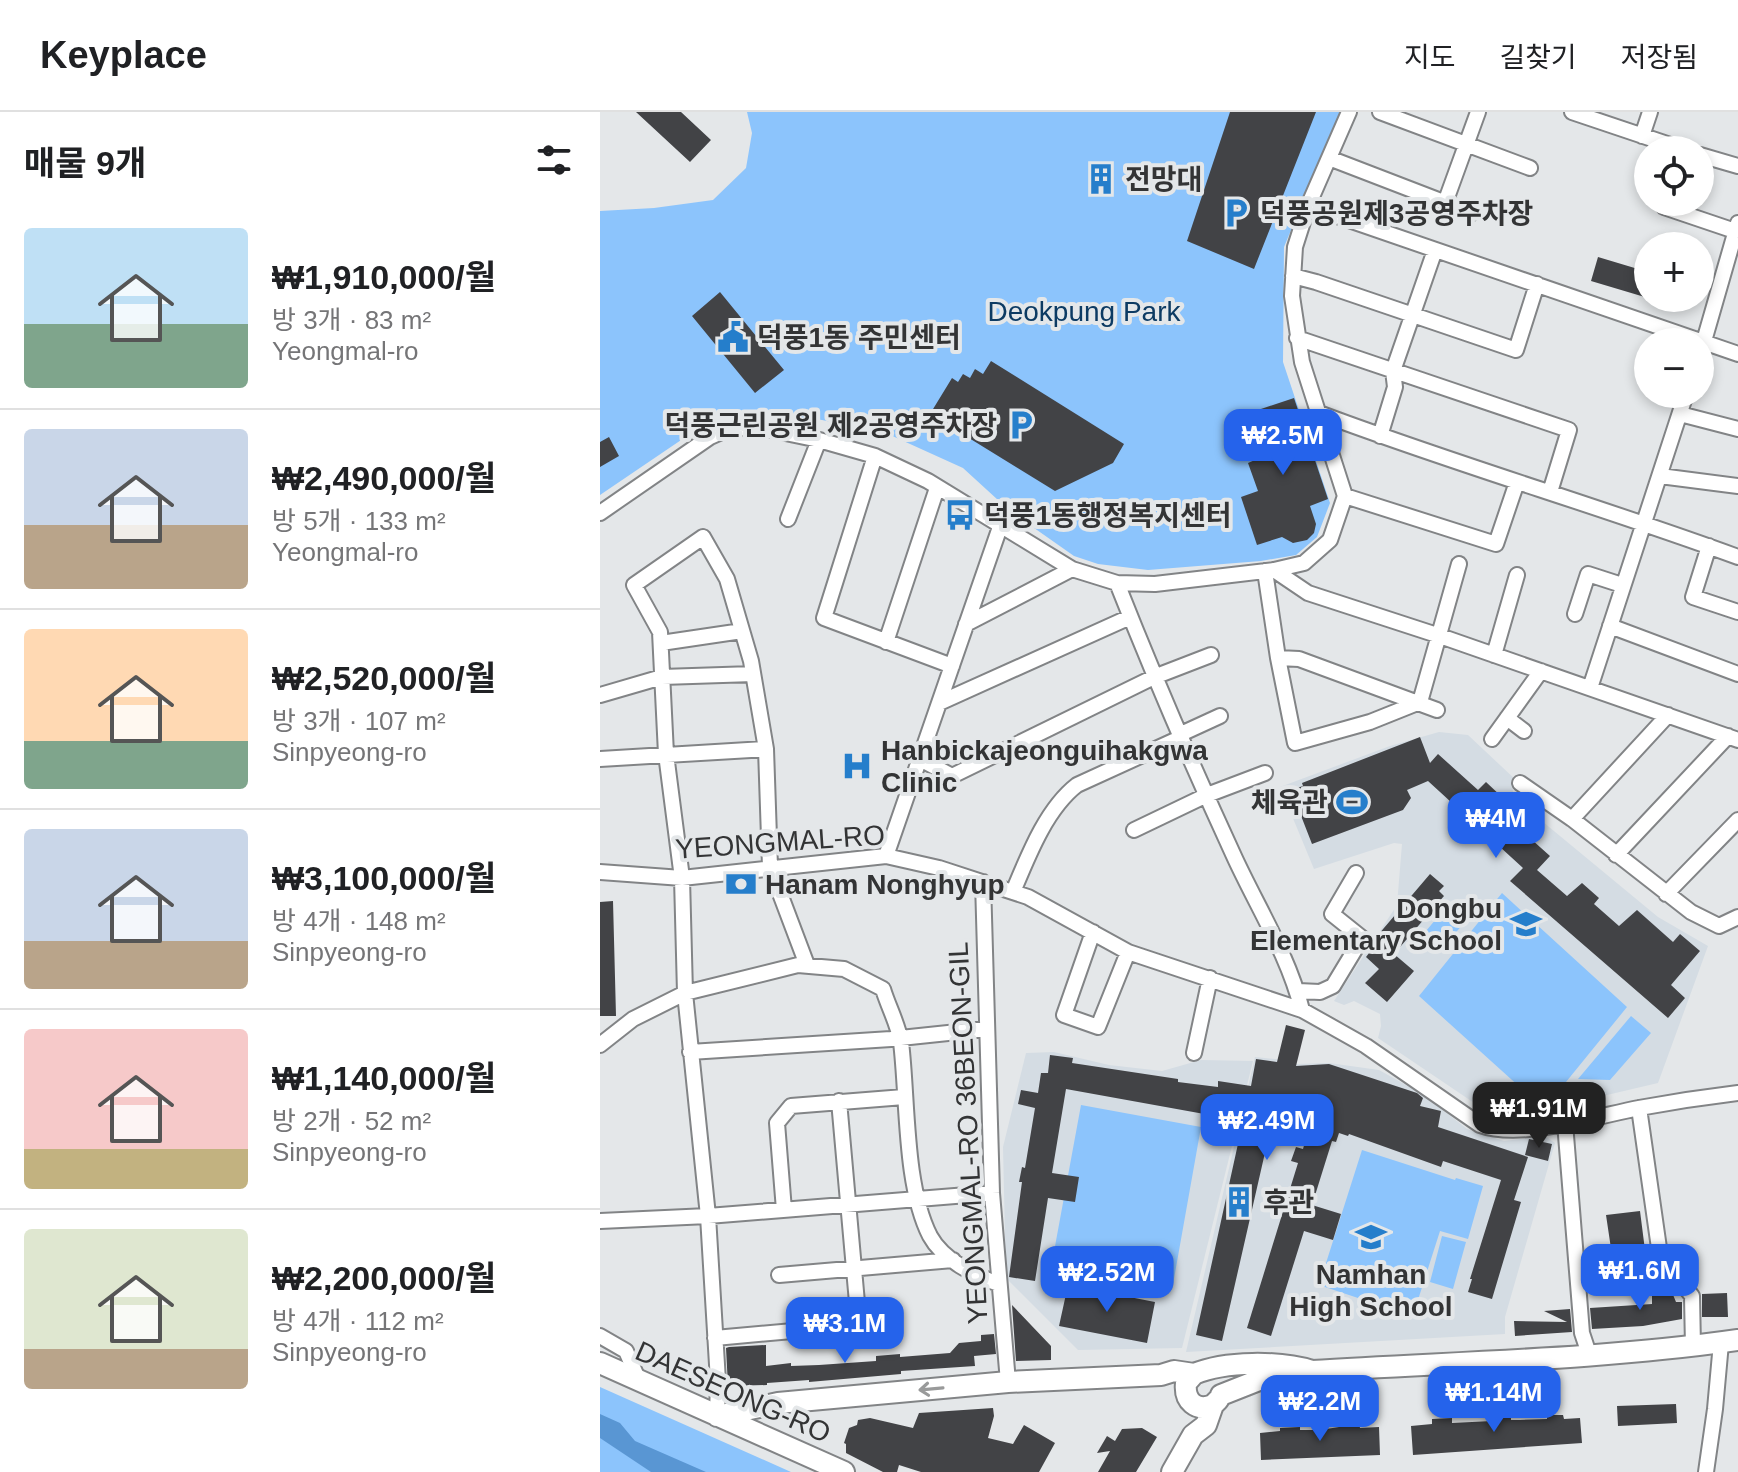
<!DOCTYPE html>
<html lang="ko">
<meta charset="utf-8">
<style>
body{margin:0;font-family:Helvetica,"Noto Sans KR",sans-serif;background:#f2f2f2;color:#202124;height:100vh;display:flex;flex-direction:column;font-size:30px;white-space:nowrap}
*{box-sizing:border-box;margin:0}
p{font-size:26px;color:#757577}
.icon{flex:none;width:44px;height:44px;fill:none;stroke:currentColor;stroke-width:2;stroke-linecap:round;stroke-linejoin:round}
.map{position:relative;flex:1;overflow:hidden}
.details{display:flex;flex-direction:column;background:#fff;width:600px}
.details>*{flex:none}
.tools{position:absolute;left:1034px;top:24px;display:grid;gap:16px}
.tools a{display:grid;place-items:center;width:80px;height:80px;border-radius:50%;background:#fff;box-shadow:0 4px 12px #0003;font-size:40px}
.price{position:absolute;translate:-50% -68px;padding:0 18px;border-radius:16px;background:#2563eb;color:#fff;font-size:26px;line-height:52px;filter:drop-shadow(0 2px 4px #0008)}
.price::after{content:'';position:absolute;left:50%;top:48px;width:24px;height:18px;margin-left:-12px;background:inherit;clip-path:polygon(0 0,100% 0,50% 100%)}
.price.current{background:#222;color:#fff}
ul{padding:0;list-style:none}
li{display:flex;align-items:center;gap:24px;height:200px;padding:0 24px}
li+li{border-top:2px solid #e0e0e0}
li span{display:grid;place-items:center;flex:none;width:224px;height:160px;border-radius:8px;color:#555}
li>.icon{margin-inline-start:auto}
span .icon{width:96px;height:96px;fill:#fffc;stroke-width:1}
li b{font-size:34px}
h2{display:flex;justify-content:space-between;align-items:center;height:96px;padding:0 24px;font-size:34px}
header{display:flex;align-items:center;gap:48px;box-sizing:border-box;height:112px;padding:0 40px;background:#fff;border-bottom:2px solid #e0e0e0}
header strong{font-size:38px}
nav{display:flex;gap:44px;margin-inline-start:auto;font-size:28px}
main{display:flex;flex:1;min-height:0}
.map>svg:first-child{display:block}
.built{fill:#d4dce3}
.green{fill:#8cc4fc}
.water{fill:#5996d3}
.building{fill:#424346}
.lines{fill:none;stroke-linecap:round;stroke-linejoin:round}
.street-casing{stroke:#828486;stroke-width:18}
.secondary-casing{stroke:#828486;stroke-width:24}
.street{stroke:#fff;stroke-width:14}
.secondary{stroke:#fff;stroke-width:20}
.oneway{stroke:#999a9a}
.labels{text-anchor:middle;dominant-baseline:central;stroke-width:8;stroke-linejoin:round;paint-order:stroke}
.poi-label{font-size:28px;font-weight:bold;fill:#333435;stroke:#e4e7e9;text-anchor:start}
.park-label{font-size:28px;fill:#0d3b63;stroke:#e4e7e9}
.street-label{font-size:28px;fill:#333435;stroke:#e4e7e9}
</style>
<header>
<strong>Keyplace</strong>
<nav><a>지도</a><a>길찾기</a><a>저장됨</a></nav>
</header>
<main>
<section class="details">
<h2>매물 9개<svg class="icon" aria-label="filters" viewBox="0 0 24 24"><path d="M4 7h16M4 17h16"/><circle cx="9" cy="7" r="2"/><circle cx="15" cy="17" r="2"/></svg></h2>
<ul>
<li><span style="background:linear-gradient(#bfe0f5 60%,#7fa58c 0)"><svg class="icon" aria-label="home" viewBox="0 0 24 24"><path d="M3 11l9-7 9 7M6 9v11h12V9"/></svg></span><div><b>₩1,910,000/월</b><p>방 3개 · 83 m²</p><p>Yeongmal-ro</p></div></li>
<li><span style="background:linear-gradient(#c9d6e8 60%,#b9a48a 0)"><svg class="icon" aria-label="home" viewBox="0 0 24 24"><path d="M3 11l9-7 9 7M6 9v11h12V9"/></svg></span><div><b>₩2,490,000/월</b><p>방 5개 · 133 m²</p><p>Yeongmal-ro</p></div></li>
<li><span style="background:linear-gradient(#ffd9b3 70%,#7fa58c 0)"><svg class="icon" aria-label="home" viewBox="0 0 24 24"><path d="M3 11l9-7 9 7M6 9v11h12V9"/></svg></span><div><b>₩2,520,000/월</b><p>방 3개 · 107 m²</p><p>Sinpyeong-ro</p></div></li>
<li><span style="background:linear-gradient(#c9d6e8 70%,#b9a48a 0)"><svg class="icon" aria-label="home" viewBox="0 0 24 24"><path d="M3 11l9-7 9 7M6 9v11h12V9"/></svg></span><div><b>₩3,100,000/월</b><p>방 4개 · 148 m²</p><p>Sinpyeong-ro</p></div></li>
<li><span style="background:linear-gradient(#f6c9c9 75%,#c2b280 0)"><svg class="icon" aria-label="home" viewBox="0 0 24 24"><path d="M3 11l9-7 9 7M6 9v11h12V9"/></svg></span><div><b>₩1,140,000/월</b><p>방 2개 · 52 m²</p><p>Sinpyeong-ro</p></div></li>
<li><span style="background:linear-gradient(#dfe7d0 75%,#b9a48a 0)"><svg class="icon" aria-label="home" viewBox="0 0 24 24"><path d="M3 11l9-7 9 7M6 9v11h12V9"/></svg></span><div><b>₩2,200,000/월</b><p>방 4개 · 112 m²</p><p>Sinpyeong-ro</p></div></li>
</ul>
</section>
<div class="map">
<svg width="1138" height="1360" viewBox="0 0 1138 1360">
<rect width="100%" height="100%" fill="#e4e7e9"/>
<path class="built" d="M839,620L868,623L917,669L912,674L914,686L1058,805L1108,834L1058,971L909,1006L892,1003L778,926L781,914L780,902L754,889L744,893L734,889L797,793L802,732L794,731L714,757L680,675L790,634Z
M454,940L509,953L562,959L601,948L653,949L582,1236L478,1238L406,1166L403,1035L426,941Z
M655,945L686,948L697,952L729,951L779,958L824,983L867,1017L904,1029L945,1024L955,1031L905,1205V1222L586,1240Z"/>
<path class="green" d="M147,0H740L684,135L683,250L730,391L717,425L696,443L661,449L548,458L498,452L474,444L410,399L363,356L288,322L222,308L150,298L118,303L0,383V99L54,96L113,88L146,56L152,21Z
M902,781L1027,895L966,970L922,977L819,884Z
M846,795L864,811L839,840L821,825Z
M1031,904L1051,921L1010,968L978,967Z
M481,993L601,1015L572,1178L451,1156Z
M762,1038L855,1068L856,1066L883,1074L868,1127L840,1119L817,1191L797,1199L719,1173Z
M842,1124L866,1130L853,1177L830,1170Z
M0,1275L191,1360H0Z"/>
<path class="water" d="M0,1302L20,1311L35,1329L106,1360H51L0,1326Z"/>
<path class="building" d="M36,0H81L111,28L90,50Z
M630,0H716L654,157L587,129Z
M494 67a7 7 0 1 1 14 0a7 7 0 1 1-14 0Z
M998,145L1048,160V186L991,169Z
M120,180L184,258L155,281L92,204Z
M391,249L524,332L513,351L455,379L330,302L352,266L358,270L363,262L370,266L375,257L383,262Z
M694,286L728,387L710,394L716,412L714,421L707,428L693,431L682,425L657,433L641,385L658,379L648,351L655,348L645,321L663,315L658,298Z
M9,325L19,344L0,355V330Z
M820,625L830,651L838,642L878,678L886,670L903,686L895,695L950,744L937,758L967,784L982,771L999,786L994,792L1019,814L1037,798L1073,830L1080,822L1100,839L1071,873L1085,886L1068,906L910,769L923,756L828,669L807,678L811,686L803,698L712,732L691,678L703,674L702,671Z
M830,762L844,774L839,779L844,784L794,842L814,859L787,890L765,871L779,857L766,845L773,836L772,830Z
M13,789L16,904H0V790Z
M686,913L705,918L696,954L729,952L817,981L823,986L820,994L841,999L838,1015L928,1045L914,1088L921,1090L892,1187L868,1180L872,1167H870L901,1068L843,1049L841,1055L749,1022L748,1024L739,1021L736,1030L732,1029L712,1093L741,1102L733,1128L704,1119L671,1224L647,1216L698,1051L691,1049L696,1035L703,1037L710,1012L678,1001L676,1011L672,1010L622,1229L596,1223L643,1009L466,977L452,1061L479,1065L475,1090L448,1086L435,1169L409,1165L422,1070H419L422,1055L425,1056L435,996L418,992L421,978L438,981L441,961H448L450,943L473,946L472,951L578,967V970L618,975V969L651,974L656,947L677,950Z
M929,1027L952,1032L948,1049L925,1043Z
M1040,1099L1046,1146L1013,1150L1006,1103Z
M468,1173L555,1190L547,1231L459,1214Z
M1069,1173L1076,1190H1082V1207L1043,1214L992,1217L990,1196L1052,1192V1176Z
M1127,1181L1128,1205H1102V1182Z
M412,1193L451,1234V1248L416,1249Z
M970,1197L972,1220L915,1224L914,1209L967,1210L944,1199Z
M394,1222L396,1242L374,1244L375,1254L301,1259V1262L209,1270V1268L167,1271V1273L128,1274L126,1236L129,1235L166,1233V1254L191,1251V1254L219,1253L276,1249V1244L300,1242V1245L350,1241L359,1231L381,1229V1223Z
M1076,1292L1077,1311L1018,1314L1017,1294Z
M393,1296L394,1304L388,1326L413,1332L424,1313L455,1331L439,1360H321L299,1353L297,1360H283L246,1341V1332L244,1331L249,1316L257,1313L258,1308L270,1306L313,1316L319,1301Z
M911,1303V1308H920L947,1307V1303H963L964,1307L980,1306L982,1331L813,1343L811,1314L832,1312V1307L852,1306V1311L892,1309V1304Z
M739,1311H759L760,1316L779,1315L780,1343L661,1348L660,1321L680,1319V1316L700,1315V1318H720L739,1315Z
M542,1316L557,1325L536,1360H498L510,1339L497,1341L507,1324L515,1329L522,1317Z"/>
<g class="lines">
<defs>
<path id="street" d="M780,0L930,56
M972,0L1085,38
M1042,24L1050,0
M1100,43L1138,54
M729,46L872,101
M845,91L878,0
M708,94L1138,242
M1064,95L1135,119
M693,164L716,170L916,238L937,172
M697,226L969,318L950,380
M1100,243L1138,111
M719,301C857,353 999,394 1138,445
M1080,302L1138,317
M780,324L795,275L793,259L835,138
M275,344L224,506L352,554
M1060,364L1138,374
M745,384L896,432L917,370
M0,401L110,325L128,317L157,315L219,328L275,344L328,369L472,457L517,471L555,472L674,458L704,451L730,428L745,384L702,250L692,184L695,135L708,94L749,0
M188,407L219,328
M1109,434L1093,485L1138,500
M674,458L708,481L840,524L1138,628
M665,459L678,546L695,631L770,610L820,590
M517,471C553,562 592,653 633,742C656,793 688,842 702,898
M975,502L988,462L1022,473
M366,512L472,457
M1010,514L1138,562
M286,530L337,376
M61,531L142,519
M894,543L917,463
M678,546L699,547L837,598
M990,576L1086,282
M0,583L62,565L153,562
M820,590L859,452
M339,591L530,505
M907,606L924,619
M892,627L941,559
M0,647L166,637
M320,647L352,664L554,565L611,543
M920,671L972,707L1091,800L1119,814L1138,805
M972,707L1068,603
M534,718L607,683L665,661
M1016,743L1128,624
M286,744L400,415
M0,760L82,766L286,744L339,756L428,785L528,840L702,898L766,934L880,1013C921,1028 997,1004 1039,996C1072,990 1105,985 1138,981
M383,770L392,1081L408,1270
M413,780C428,744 446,697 477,673L582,625L583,621L620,604
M1066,782L1138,708
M493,820L464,903L498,915L528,840
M698,879L720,880L733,874L762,826L732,802L756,761
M0,933L33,907L85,881L198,853L244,857L283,877C288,894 298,912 301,930C308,987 304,1073 330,1124C343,1148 375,1164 399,1172
M90,940L291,927L386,917
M594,941L610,866
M1039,996L1060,1143L1092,1184L1093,1235
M965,1011L982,1221L989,1242
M184,1098L177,1011L191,994L304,985
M0,1109L108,1104L392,1081
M179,1163L353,1148
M0,1224L26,1239L39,1269
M115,1226L259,1213L239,989
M117,1304L118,1269L108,1104L85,881L82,766L66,642L60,520L34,473L103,425L127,467L151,549L166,637L170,755L207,853
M1106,1360L1115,1297L1121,1231"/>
<path id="secondary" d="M0,1251L244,1360
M621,1283L659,1268L691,1267L712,1259C852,1250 999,1248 1138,1228
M613,1293C596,1300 584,1289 586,1271L594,1262C625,1249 680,1249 712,1259
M117,1304L178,1291L408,1270L561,1263L574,1259L594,1262
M572,1360L593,1323L606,1313L613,1293L618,1288"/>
</defs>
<use href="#street" class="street-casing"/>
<use href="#secondary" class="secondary-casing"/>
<use href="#street" class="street"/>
<use href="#secondary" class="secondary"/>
</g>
<defs><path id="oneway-shaft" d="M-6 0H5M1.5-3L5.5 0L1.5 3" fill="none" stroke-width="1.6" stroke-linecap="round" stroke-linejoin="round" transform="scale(2)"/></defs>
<use class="oneway" href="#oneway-shaft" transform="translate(331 1277) rotate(175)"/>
<defs>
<symbol id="building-bare" viewBox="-9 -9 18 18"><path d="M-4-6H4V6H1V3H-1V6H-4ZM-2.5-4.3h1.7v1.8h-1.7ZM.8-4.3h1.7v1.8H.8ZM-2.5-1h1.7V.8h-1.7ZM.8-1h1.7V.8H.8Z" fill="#257ecb" stroke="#e4e7e9" stroke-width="2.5" paint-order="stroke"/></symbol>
<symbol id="parking-bare" viewBox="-9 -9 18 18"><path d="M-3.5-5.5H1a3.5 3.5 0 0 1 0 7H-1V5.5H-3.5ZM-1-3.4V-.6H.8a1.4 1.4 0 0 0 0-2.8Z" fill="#257ecb" stroke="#e4e7e9" stroke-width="2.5" paint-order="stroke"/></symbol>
<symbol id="civic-bare" viewBox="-9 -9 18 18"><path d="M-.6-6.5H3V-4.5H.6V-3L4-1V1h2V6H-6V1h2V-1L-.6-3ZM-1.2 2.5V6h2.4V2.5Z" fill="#257ecb" stroke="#e4e7e9" stroke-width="2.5" paint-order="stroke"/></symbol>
<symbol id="bus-bare" viewBox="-9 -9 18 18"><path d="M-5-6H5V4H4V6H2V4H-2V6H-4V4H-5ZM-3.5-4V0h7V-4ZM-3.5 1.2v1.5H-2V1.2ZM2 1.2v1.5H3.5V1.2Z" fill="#257ecb" stroke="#e4e7e9" stroke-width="2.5" paint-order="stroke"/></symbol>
<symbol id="hospital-bare" viewBox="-9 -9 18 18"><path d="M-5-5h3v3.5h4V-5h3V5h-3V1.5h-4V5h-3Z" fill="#257ecb" stroke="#e4e7e9" stroke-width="2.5" paint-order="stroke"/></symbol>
<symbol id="stadium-bare" viewBox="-9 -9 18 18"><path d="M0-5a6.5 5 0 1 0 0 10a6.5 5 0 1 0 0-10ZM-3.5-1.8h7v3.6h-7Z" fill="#257ecb" stroke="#e4e7e9" stroke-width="2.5" paint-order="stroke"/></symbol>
<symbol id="bank-bare" viewBox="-9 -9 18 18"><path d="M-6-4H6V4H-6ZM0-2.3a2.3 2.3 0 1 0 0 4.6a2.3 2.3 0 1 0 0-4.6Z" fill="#257ecb" stroke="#e4e7e9" stroke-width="2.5" paint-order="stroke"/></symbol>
<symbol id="school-bare" viewBox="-9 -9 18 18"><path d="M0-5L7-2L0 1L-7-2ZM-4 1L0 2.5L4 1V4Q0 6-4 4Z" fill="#257ecb" stroke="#e4e7e9" stroke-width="2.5" paint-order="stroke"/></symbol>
</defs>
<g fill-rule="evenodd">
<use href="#building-bare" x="479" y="45" width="44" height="44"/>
<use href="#parking-bare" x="614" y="79" width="44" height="44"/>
<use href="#civic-bare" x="111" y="203" width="44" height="44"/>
<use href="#parking-bare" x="399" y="291" width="44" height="44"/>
<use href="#bus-bare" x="338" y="381" width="44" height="44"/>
<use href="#hospital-bare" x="235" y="632" width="44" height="44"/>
<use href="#stadium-bare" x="730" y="668" width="44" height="44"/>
<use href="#bank-bare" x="119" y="750" width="44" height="44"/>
<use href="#school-bare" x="904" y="790" width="44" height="44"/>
<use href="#building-bare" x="617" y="1068" width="44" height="44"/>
<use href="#school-bare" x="749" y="1103" width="44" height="44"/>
</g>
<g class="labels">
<g class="poi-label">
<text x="525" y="67">전망대</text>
<text x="660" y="101">덕풍공원제3공영주차장</text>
<text x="157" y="225">덕풍1동 주민센터</text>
<text x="397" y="313" text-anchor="end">덕풍근린공원 제2공영주차장</text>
<text x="384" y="403">덕풍1동행정복지센터</text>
<text x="281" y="638">Hanbickajeonguihakgwa<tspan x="281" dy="32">Clinic</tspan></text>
<text x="728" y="690" text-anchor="end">체육관</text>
<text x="165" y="772">Hanam Nonghyup</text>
<text x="902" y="796" text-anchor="end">Dongbu<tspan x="902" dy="32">Elementary School</tspan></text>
<text x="663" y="1090">후관</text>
<text x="771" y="1162" text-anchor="middle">Namhan<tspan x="771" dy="32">High School</tspan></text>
</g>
<g class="park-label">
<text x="484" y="199">Deokpung Park</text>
</g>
<g class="street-label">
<text transform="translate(180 730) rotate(-4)">YEONGMAL-RO</text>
<text transform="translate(368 1021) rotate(-93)">YEONGMAL-RO 36BEON-GIL</text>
<text transform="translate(133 1280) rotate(24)">DAESEONG-RO</text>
</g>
</g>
</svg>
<div class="tools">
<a><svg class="icon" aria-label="locate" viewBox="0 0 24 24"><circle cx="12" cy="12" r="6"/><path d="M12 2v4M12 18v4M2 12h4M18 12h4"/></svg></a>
<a>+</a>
<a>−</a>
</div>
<b class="price" style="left:683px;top:365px">₩2.5M</b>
<b class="price" style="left:896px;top:748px">₩4M</b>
<b class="price current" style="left:939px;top:1038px">₩1.91M</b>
<b class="price" style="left:667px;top:1050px">₩2.49M</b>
<b class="price" style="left:1040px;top:1200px">₩1.6M</b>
<b class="price" style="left:507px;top:1202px">₩2.52M</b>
<b class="price" style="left:245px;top:1253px">₩3.1M</b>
<b class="price" style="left:894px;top:1322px">₩1.14M</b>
<b class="price" style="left:720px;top:1331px">₩2.2M</b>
</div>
</main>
